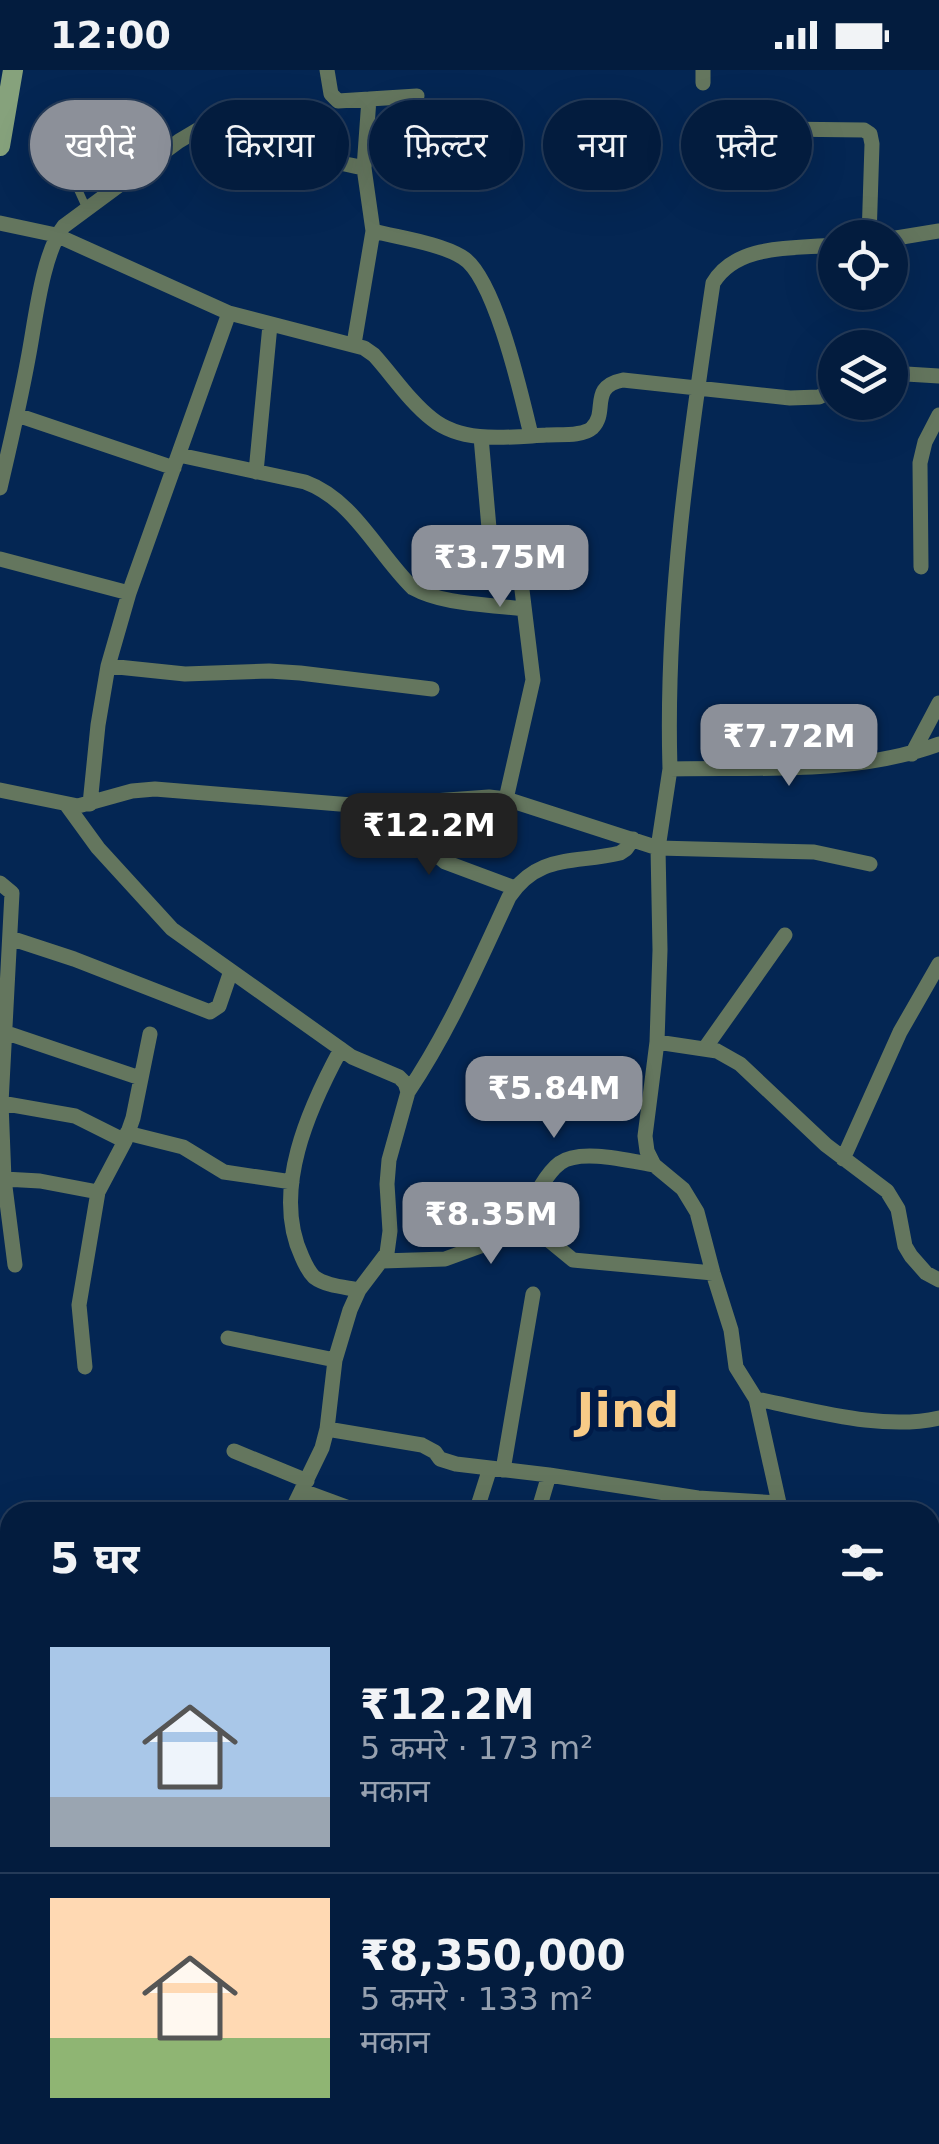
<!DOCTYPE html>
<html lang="hi">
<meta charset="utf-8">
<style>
body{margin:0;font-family:"DejaVu Sans","Noto Sans Devanagari",sans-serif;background:#0d2545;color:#f1f3f6;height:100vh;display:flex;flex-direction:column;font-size:38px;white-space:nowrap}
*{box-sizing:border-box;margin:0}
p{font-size:32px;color:#97a1b0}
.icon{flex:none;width:55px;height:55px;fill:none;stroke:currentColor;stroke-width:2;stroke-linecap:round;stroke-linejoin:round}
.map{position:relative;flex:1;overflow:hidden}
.details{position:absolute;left:0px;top:1432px;width:940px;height:642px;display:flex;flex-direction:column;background:#031c3e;border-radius:30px 30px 0 0;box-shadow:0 10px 40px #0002,0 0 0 2px #243a58}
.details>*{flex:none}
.guide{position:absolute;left:30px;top:30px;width:880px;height:90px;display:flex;gap:20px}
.fabs{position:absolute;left:818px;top:150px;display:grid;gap:20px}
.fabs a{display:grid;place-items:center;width:90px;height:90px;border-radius:50%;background:#031c3e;box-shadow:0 10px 40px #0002,0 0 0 2px #243a58;font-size:50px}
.price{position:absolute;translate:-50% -85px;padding:0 22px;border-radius:20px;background:#8c9099;color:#fff;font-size:32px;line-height:65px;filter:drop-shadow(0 2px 5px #0008)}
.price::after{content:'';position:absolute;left:50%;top:60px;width:30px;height:22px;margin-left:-15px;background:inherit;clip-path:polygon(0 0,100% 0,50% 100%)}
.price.on{background:#222;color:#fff}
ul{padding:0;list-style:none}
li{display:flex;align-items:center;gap:30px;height:250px;padding:0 50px}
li+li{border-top:2px solid #243a58}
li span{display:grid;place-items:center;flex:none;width:280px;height:200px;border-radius:0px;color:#555}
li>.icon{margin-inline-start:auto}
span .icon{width:120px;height:120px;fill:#fffc;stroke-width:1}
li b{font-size:42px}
h2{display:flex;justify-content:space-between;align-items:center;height:120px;padding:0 50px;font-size:42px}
.chip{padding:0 35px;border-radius:45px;background:#031c3e;box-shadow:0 10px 40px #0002,0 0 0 2px #243a58;font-size:35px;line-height:90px}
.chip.on{background:#8c9099;color:#fff}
.status{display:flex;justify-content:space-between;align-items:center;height:70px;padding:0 50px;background:#031c3e;direction:ltr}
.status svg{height:28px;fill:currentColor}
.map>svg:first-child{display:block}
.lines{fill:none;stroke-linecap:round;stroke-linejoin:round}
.lane{stroke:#64765e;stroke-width:8}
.street{stroke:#64765e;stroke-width:15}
.secondary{stroke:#86a27c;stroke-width:20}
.labels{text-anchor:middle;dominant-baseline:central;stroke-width:9;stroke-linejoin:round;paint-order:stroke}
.town-label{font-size:48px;font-weight:bold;fill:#f8cb87;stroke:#001b48}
</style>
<div class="status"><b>12:00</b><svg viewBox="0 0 49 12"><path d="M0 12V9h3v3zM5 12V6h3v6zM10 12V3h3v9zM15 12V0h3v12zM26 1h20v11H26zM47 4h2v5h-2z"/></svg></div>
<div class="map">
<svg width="939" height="2074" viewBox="0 0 939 2074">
<rect width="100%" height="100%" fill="#042653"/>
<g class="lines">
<path class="lane" d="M60,80L86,137"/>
<path class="street" d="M327,0L331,24L338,31L417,26
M703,0V13
M779,59L864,60L870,64L872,74L869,168
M0,153L56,165L229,243L364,278L374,285C393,306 410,332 432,349C463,374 509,367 546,365C559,364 582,367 592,358C609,342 588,317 623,310L790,328L819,327L835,319
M373,161C400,168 439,173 462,187C495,206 522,328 531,365
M890,169L939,161
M354,274L373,161L364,98L369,29
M890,303L939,306
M17,345L174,398
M481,367L489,458L491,466C502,471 512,466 517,479L533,610L506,729
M179,385L305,412C354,430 377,483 413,518C444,535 487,534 523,539
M256,402L270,255
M0,418C10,375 20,333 28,289C35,254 42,183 64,156L179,71L211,52C230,54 246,66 263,72C296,84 330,91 364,98
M0,489L129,523
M921,497L920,393L925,372L939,345
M108,596L185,604L269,601L300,603L432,619
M912,684L939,633
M670,699C665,536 689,374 713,213C737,173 794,179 835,175
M0,720L78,736L132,721L155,719L364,736L489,727L506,729L658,778L814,782L870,794
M66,734L98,778L172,859L352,987L399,1007L405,1013L408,1022L389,1090L387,1114L390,1161L387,1183L359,1220L350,1240L335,1290L327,1359L322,1378L291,1442
M90,734L98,655L108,596L129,523L229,243
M379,736L445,792L515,818
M0,813L12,823L1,1033L4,1109L15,1195
M10,868L74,889L210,942L219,936L231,901
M4,962L140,1008
M657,972L717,981L740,994L826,1075L887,1121L898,1139L905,1176L911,1186L926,1203L939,1210
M705,978L785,865
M341,979C309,1038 271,1121 302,1187C305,1194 308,1201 314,1207C326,1216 345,1217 359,1220
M408,1022C449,961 478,894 509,827C539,783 574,794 620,783L626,779L633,769
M1,1033L75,1046L125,1071
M127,1063L183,1077L224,1102L292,1112
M843,1089L900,962L939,894
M4,1109L40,1111L98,1122
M513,1166C524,1147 543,1105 560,1093C580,1078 630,1091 654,1095
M382,1191L445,1189L497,1170L525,1165L545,1167L573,1190L713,1203
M228,1268L335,1290
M85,1297L79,1235L98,1122L125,1071L133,1048L150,964
M756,1329C813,1340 882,1361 939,1348
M327,1359L422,1375L435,1382L440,1389L456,1394L549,1405L698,1428L779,1433
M234,1381L307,1411
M503,1400L533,1224
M303,1421L360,1442
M476,1442L490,1398
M538,1442L549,1405
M781,1442L756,1329L736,1297L731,1260L713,1203L697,1142L683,1119L654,1095L647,1081L645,1066L657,972L660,880L658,778L670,699C758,697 855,705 939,674
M0,1528L10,1507
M0,1709L10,1712
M930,1758L937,1752L939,1744L933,1593
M930,1806L939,1805
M0,1827L10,1831
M930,1952L939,1903
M930,1984L939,1986
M930,2058L939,2060
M517,2065L570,2074
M716,2065L736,2071
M212,2074L215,2065"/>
<path class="secondary" d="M0,76L13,0
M930,1593H939
M0,1647L10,1650
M0,1955L10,1930"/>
</g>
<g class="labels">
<g class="town-label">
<text x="628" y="1340">Jind</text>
</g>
</g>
</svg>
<div class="fabs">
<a><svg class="icon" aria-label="locate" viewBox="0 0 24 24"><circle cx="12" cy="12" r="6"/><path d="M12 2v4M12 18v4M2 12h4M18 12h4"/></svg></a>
<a><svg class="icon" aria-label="layers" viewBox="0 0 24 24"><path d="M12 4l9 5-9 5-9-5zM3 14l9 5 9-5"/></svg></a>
</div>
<b class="price" style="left:500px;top:540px">₹3.75M</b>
<b class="price" style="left:789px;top:719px">₹7.72M</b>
<b class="price on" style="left:429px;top:808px">₹12.2M</b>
<b class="price" style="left:554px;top:1071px">₹5.84M</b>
<b class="price" style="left:491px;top:1197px">₹8.35M</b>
<div class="guide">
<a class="chip on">खरीदें</a>
<a class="chip">किराया</a>
<a class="chip">फ़िल्टर</a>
<a class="chip">नया</a>
<a class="chip">फ़्लैट</a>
</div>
<section class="details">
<h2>5 घर<svg class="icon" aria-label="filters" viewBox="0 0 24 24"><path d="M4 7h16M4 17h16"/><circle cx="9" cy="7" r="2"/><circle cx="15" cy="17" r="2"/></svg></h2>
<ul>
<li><span style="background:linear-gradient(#a9c7e8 75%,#9aa5b1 0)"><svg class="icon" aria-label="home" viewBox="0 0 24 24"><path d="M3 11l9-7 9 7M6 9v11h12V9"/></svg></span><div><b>₹12.2M</b><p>5 कमरे · 173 m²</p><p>मकान</p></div></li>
<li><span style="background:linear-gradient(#ffd9b3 70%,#8fb573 0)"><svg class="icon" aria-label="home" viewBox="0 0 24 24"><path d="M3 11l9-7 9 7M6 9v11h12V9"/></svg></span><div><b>₹8,350,000</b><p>5 कमरे · 133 m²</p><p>मकान</p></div></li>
</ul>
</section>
</div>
